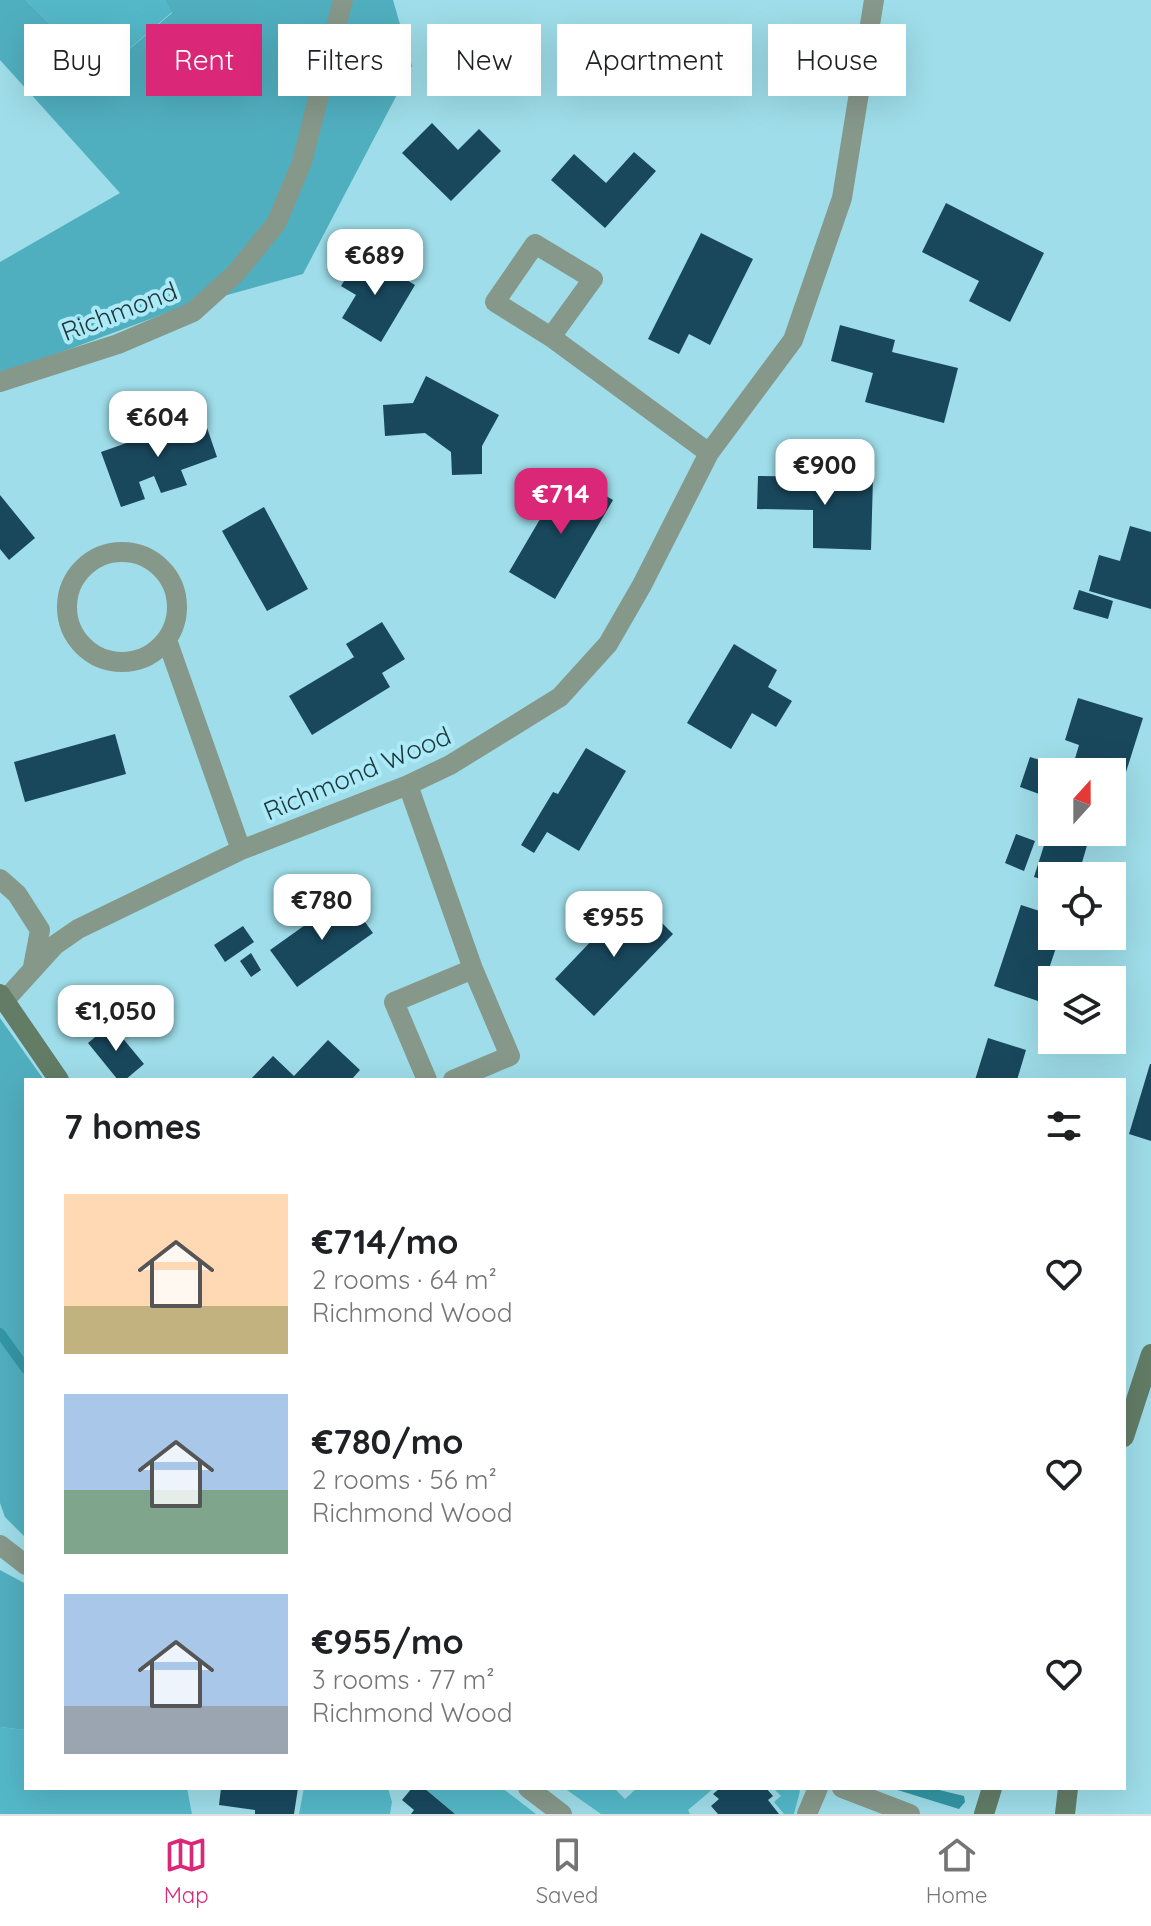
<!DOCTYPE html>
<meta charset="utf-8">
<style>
body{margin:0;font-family:Quicksand,sans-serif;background:#f2f2f2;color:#202124;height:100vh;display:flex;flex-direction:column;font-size:30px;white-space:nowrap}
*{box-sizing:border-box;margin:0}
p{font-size:26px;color:#757577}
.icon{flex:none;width:44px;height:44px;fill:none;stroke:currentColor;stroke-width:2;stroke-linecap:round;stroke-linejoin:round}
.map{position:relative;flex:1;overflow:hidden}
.drawer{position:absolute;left:24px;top:1078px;width:1102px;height:712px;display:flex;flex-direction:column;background:#fff;border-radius:0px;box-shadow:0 8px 32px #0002}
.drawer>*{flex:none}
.banner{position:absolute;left:24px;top:24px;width:1104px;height:72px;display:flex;gap:16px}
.needle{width:52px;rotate:21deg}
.buttons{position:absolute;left:1038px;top:758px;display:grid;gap:16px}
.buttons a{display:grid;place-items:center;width:88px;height:88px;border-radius:0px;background:#fff;box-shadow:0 8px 32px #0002;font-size:40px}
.price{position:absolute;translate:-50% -68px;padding:0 18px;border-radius:16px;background:#fff;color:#222;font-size:26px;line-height:52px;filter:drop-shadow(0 2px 4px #0008)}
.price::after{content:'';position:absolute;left:50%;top:48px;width:24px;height:18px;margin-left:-12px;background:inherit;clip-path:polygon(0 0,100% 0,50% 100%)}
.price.selected{background:#db2777;color:#fff}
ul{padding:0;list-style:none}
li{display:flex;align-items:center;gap:24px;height:200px;padding:0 40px}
li span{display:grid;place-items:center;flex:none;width:224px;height:160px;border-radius:0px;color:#555}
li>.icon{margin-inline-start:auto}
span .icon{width:96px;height:96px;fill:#fffc;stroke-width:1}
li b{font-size:34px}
h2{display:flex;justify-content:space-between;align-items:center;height:96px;padding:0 40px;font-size:34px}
.tag{padding:0 28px;border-radius:0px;background:#fff;box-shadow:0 8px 32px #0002;font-size:28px;line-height:72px}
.tag.selected{background:#db2777;color:#fff}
.dock{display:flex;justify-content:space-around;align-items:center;height:112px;border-top:2px solid #e0e0e0;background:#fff;font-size:22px;color:#757577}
.dock a{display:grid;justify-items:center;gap:4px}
.dock .selected{color:#db2777}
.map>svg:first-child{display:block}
.green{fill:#54b8c9}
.forest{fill:#50afbf}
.water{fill:#3396a5}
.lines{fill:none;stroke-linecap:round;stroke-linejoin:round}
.stream{stroke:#3396a5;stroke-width:10}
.building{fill:#19485d}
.street{stroke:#869889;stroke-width:20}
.secondary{stroke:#627c66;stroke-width:20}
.labels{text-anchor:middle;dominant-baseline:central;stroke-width:8;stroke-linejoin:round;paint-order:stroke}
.street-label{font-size:26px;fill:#1d363b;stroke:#abeaf6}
</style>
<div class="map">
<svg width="1151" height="1814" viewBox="0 0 1151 1814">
<rect width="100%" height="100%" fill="#9edde9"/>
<path class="green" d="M26,0H165L172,12L100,74Z
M0,1727L26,1730V1788H187L192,1814H0Z
M304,1788H388L392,1802L390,1814H299Z
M424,1788H502L536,1814H455Z
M564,1788H614L625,1799L637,1788H714L688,1810L690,1814H601Z
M797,1788L800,1791L794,1814H784L774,1802L781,1796L775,1790Z"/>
<path class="forest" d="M0,0H26L100,74L172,13L165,0H393L412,66L303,274L177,309L0,375V262L120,193L0,60Z
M0,1018L44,1080H26V1538L5,1517L0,1503Z
M0,1570L26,1584V1730L0,1727Z"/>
<path class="water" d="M891,1788H931L964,1796L965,1802L959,1809Z"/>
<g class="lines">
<path class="stream" d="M0,1333L26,1369"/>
</g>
<path class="building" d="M432,123L458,150L479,129L501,151L451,201L402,153Z
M634,152L656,171L605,228L551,180L574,154L606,183Z
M946,203L1044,253L1010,322L969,301L979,281L922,252Z
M701,233L753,259L710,345L689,334L679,354L648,339Z
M362,253L415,285L381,342L342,318L356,295L341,286Z
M840,325L895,340L892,352L958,368L944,423L865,402L873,373L831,361Z
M426,376L499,415L482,446V474L452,475L451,452L425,433L385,436L383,405L413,403Z
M203,416L217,457L181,470L187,485L161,493L154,476L139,482L145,499L121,507L101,452Z
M567,473L613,500L555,599L509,572Z
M758,476L873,478L871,550L813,548V510L757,509Z
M0,495L35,538L9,560L0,549Z
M264,507L308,589L267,611L222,531Z
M1130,526L1151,532V609L1089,591L1099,555L1120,561Z
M1079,590L1113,601L1108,619L1073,609Z
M382,622L405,659L382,673L390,687L312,735L289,696L354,657L346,644Z
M734,644L777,670L768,687L792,701L776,727L752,713L731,749L687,723Z
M1078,698L1143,718L1116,804L1112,803V772H1071L1079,745L1065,740Z
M115,734L126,774L25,802L14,762Z
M586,748L626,771L579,851L547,832L534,853L521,845L553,792L558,794Z
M1030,757L1053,764L1042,795L1020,787Z
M1052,820V832H1091L1078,876H1052V882L1034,877Z
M1016,834L1035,841L1024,871L1005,863Z
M346,896L373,933L297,987L270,950Z
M641,902L673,934L594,1016L555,979L596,936L603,943Z
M1021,905L1052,915V936H1060L1038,1001L994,986Z
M243,926L254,942L225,962L214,945Z
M251,953L261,970L251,977L240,961Z
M111,1024L144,1064L125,1080H118L88,1043Z
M988,1038L1026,1050L1017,1080H975Z
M328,1040L360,1070L351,1080H250L273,1056L294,1076Z
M1150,1064H1151V1141L1129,1134Z
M221,1788H298L294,1814H255V1810L219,1805Z
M412,1788H424L455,1814H411L414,1810L402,1800Z
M720,1788H766L773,1796L768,1800L779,1814H718L711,1806L719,1799L713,1794Z"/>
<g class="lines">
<path class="street" d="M535,244L593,279L551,337L495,302Z
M551,337L709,453
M0,382L118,344L193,312L235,274L276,224L302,162L343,0
M67 607a55 55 0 1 1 110 0a55 55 0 1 1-110 0Z
M167,640L241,850
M408,785L473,969
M0,879L17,894L40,930L33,967
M5,1000L55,945L78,929L241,850L408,785L450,765L560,697L608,644L642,585L709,453L793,340L842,198L874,0
M427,1080L394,1002L473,969L510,1056L453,1080
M0,1545L26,1565
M528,1788L562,1814
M842,1788L910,1814
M807,1814L818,1788"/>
<path class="secondary" d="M0,994L59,1080
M1124,1437L1151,1354
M984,1814L992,1788
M1065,1814L1068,1788"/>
</g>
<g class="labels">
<g class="street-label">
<text transform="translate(119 311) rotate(-21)">Richmond</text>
<text transform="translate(357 773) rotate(-23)">Richmond Wood</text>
</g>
</g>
</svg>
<div class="buttons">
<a><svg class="needle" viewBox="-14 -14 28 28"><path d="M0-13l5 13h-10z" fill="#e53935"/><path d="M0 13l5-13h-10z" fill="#757577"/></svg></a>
<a><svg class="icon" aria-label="locate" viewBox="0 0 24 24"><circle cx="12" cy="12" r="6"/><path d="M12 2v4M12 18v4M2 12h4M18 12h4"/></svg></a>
<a><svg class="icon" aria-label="layers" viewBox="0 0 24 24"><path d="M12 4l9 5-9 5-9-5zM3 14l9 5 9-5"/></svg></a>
</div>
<b class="price" style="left:375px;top:297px">€689</b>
<b class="price" style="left:158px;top:459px">€604</b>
<b class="price" style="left:825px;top:507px">€900</b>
<b class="price selected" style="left:561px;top:536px">€714</b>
<b class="price" style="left:322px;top:942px">€780</b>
<b class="price" style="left:614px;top:959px">€955</b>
<b class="price" style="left:116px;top:1053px">€1,050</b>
<div class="banner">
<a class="tag">Buy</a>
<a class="tag selected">Rent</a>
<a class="tag">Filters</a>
<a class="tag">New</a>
<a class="tag">Apartment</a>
<a class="tag">House</a>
</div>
<section class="drawer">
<h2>7 homes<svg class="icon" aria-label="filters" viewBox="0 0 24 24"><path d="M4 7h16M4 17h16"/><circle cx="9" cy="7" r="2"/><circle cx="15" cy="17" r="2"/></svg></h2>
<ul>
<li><span style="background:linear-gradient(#ffd9b3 70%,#c2b280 0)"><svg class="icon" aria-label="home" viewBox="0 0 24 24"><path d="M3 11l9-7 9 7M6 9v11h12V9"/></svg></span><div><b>€714/mo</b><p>2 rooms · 64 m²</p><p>Richmond Wood</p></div><svg class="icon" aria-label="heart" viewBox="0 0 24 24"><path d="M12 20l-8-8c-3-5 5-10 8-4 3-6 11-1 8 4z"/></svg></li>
<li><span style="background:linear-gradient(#a9c7e8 60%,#7fa58c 0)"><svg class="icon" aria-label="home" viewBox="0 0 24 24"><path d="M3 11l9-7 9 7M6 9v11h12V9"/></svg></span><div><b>€780/mo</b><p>2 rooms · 56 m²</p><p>Richmond Wood</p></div><svg class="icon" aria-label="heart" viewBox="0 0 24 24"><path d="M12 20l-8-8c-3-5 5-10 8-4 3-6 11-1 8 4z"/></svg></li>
<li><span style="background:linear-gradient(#a9c7e8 70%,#9aa5b1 0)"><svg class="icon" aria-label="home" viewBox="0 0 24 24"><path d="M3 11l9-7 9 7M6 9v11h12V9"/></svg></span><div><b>€955/mo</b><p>3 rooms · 77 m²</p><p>Richmond Wood</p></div><svg class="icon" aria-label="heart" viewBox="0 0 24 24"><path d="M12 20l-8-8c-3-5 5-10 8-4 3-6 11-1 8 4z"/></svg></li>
</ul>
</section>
</div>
<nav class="dock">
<a class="selected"><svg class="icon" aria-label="map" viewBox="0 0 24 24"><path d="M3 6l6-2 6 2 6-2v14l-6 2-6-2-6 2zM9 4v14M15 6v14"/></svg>Map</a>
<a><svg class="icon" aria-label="saved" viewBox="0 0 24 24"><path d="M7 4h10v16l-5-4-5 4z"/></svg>Saved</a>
<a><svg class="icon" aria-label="home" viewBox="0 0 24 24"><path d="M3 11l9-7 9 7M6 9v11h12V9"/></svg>Home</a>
</nav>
